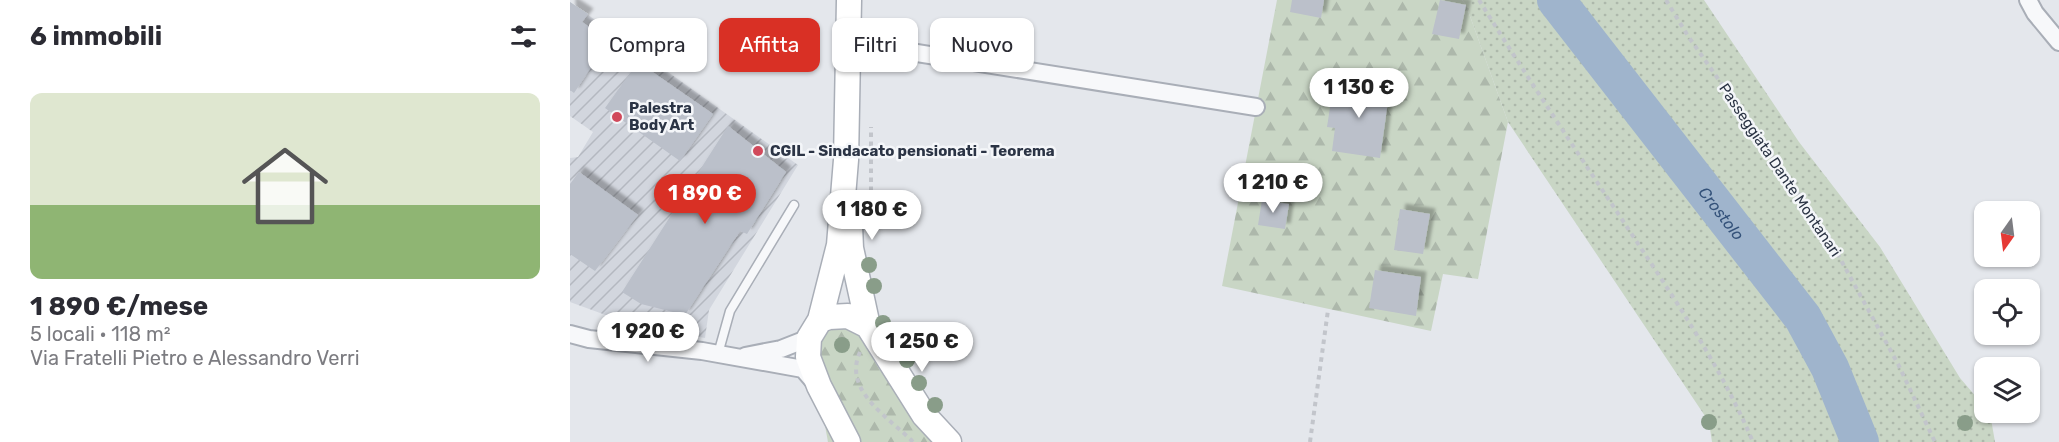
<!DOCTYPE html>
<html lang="it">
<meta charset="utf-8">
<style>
body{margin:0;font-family:Rubik,sans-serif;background:#f7f7f7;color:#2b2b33;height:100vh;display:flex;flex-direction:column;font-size:22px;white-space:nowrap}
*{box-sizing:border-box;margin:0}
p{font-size:20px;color:#7c7c81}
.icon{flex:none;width:33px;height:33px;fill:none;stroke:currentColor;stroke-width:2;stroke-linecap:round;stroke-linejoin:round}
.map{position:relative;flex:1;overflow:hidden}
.side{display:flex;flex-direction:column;background:#fff;width:570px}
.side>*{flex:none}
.top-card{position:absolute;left:18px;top:18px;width:570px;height:54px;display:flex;gap:12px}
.needle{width:39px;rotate:194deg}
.tools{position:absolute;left:1404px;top:201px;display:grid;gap:12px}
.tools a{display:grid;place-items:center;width:66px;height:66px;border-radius:12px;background:#fff;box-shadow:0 2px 4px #0004;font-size:30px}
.price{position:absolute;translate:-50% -51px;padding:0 14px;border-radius:21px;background:#fff;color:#222;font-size:20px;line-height:39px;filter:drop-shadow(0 2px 3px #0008)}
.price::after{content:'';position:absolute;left:50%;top:36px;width:18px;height:14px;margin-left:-9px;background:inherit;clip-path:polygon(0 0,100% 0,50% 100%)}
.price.active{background:#d93025;color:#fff}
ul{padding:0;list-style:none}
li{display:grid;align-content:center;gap:12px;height:318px;padding:0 30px}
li+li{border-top:2px solid #e1e1e2}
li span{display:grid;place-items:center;height:186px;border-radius:12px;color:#555}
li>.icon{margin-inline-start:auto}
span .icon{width:108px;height:108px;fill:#fffc;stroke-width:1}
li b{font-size:26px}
h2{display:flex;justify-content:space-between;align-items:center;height:72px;padding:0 30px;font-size:26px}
.tag{padding:0 21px;border-radius:12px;background:#fff;box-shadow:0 2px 4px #0004;font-size:21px;line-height:54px}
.tag.active{background:#d93025;color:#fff}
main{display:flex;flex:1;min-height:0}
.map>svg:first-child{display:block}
.industrial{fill:url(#industrial-furrows)}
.grass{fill:url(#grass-dots)}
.forest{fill:url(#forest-firs)}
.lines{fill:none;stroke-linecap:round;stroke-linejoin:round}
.river{stroke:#9fb4cc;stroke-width:38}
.building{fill:#bbc0ca;filter:url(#shadow)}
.lane-casing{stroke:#a9aeb7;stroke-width:11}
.street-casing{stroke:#a9aeb7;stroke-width:20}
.secondary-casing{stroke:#a9aeb7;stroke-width:27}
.path{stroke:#c2c5cb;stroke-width:4;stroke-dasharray:4.5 4.5;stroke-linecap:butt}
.lane{stroke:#f7f8fa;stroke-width:8}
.street{stroke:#f7f8fa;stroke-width:16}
.secondary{stroke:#fff;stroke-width:24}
.tree{fill:#899d89}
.poi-dot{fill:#d1495b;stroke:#f4f6f9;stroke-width:2}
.labels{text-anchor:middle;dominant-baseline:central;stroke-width:5;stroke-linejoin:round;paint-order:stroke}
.poi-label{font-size:15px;font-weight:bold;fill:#2b3445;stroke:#f4f6f9;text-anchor:start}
.street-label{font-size:15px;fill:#2b3445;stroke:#f4f6f9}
.water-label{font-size:16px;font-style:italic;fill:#34527a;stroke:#f4f6f9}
</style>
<main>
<section class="side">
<h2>6 immobili<svg class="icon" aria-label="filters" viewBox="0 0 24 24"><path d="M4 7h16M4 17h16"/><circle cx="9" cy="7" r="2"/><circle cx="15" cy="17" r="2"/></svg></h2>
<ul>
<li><span style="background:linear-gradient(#dfe7d0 60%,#8fb573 0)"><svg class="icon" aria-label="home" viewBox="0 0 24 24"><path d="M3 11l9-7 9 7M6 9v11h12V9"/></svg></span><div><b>1 890 €/mese</b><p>5 locali · 118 m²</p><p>Via Fratelli Pietro e Alessandro Verri</p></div></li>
</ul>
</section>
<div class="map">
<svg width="1489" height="442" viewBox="0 0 1489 442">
<defs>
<pattern id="industrial-furrows" width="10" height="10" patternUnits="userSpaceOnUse" patternTransform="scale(1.5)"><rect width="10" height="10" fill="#d2d6de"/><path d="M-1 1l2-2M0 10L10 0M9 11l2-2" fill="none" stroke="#b4b8c0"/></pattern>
<pattern id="grass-dots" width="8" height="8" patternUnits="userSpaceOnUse" patternTransform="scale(1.5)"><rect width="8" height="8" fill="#c9d6c5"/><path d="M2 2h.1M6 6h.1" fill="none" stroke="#adb8ab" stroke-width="1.8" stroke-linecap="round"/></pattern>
<pattern id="forest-firs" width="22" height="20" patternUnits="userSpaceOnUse" patternTransform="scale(1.5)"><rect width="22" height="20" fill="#c9d6c5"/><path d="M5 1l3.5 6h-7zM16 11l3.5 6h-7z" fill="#adb8ab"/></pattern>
<filter id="shadow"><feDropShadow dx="5.5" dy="-5.5" stdDeviation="1.5" flood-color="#0004"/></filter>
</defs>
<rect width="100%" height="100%" fill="#e4e7ec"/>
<path class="industrial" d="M0,2L228,165L139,310L135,338L63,325L0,302V158L8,157L23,132L0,116Z"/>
<path class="grass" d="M892,0H1134L1229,142L1310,247L1390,378L1414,406V412L1420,413L1425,442H1142L1139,422L938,122L896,5Z"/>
<path class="forest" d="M707,0H892L896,5L938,122L908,279L873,274L861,331L652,286Z
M278,316L379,442H258L239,338Z"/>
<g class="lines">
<path class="river" id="s1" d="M986,0L1233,318L1260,368L1290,442"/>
</g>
<path class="building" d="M722,0H754L751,18L720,12Z
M870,0L896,5L889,39L862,34Z
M0,2L18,14L12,22L39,41L4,93L0,90Z
M68,62L143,114L110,161L35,108Z
M772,80L820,87L810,158L762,151L765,128L757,127L761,101L769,102Z
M158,126L216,172L177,234L170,231L115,315L71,304L52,292Z
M9,172L68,215L25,271L0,254V184Z
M692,200L719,204L715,229L688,225Z
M830,209L860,214L853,254L824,250Z
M805,270L851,277L846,316L799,308Z"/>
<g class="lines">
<defs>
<path id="lane" d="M148,354L160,311L224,205"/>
<path id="street" d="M1458,0L1465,13L1489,42
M278,42L686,107
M0,334L19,339L132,351L233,369L245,383
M175,356L211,349L239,338"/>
<path id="secondary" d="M280,226L281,248L298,326
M250,320L259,317L278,316L298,326L354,415L379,442
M278,442L249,386L238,357L239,338L250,320L269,245L276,160L279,0"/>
</defs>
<use href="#lane" class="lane-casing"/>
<use href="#street" class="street-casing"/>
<use href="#secondary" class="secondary-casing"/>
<path class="path" d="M909,0C955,74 1003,146 1051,218C1099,291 1149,362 1183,442
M1096,0L1118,36L1255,231L1328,364L1365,442
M301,218V127
M290,352C272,391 320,418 343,442
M740,442L758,310"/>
<use href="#lane" class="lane"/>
<use href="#street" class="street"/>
<use href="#secondary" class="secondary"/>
</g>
<g class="tree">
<circle cx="299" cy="265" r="8"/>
<circle cx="304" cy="286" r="8"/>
<circle cx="313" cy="323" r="8"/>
<circle cx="325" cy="339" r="8"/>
<circle cx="272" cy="345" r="8"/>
<circle cx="337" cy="360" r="8"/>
<circle cx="349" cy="383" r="8"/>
<circle cx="365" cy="405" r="8"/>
<circle cx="1139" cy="422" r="8"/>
<circle cx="1395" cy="423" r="8"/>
</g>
<g class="poi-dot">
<circle cx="47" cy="117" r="6"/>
<circle cx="188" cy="151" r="6"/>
</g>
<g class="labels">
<g class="poi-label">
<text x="59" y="108">Palestra<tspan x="59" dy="17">Body Art</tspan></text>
<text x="200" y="151">CGIL - Sindacato pensionati - Teorema</text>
</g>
<g class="street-label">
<text transform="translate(1210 170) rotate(56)">Passeggiata Dante Montanari</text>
</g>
<g class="water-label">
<text stroke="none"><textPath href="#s1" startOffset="270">Crostolo</textPath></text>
</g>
</g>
</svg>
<div class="tools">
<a><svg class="needle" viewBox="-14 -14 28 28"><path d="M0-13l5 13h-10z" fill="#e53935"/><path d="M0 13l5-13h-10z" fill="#7c7c81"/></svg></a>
<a><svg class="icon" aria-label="locate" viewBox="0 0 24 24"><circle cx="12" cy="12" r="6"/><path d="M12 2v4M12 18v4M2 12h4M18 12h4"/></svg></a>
<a><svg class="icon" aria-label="layers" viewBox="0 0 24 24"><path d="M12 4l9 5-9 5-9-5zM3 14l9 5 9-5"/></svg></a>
</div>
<b class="price" style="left:789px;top:119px">1 130 €</b>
<b class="price" style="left:703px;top:214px">1 210 €</b>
<b class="price active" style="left:135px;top:225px">1 890 €</b>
<b class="price" style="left:302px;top:241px">1 180 €</b>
<b class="price" style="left:78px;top:363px">1 920 €</b>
<b class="price" style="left:352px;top:373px">1 250 €</b>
<div class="top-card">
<a class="tag">Compra</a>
<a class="tag active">Affitta</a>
<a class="tag">Filtri</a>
<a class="tag">Nuovo</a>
</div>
</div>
</main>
